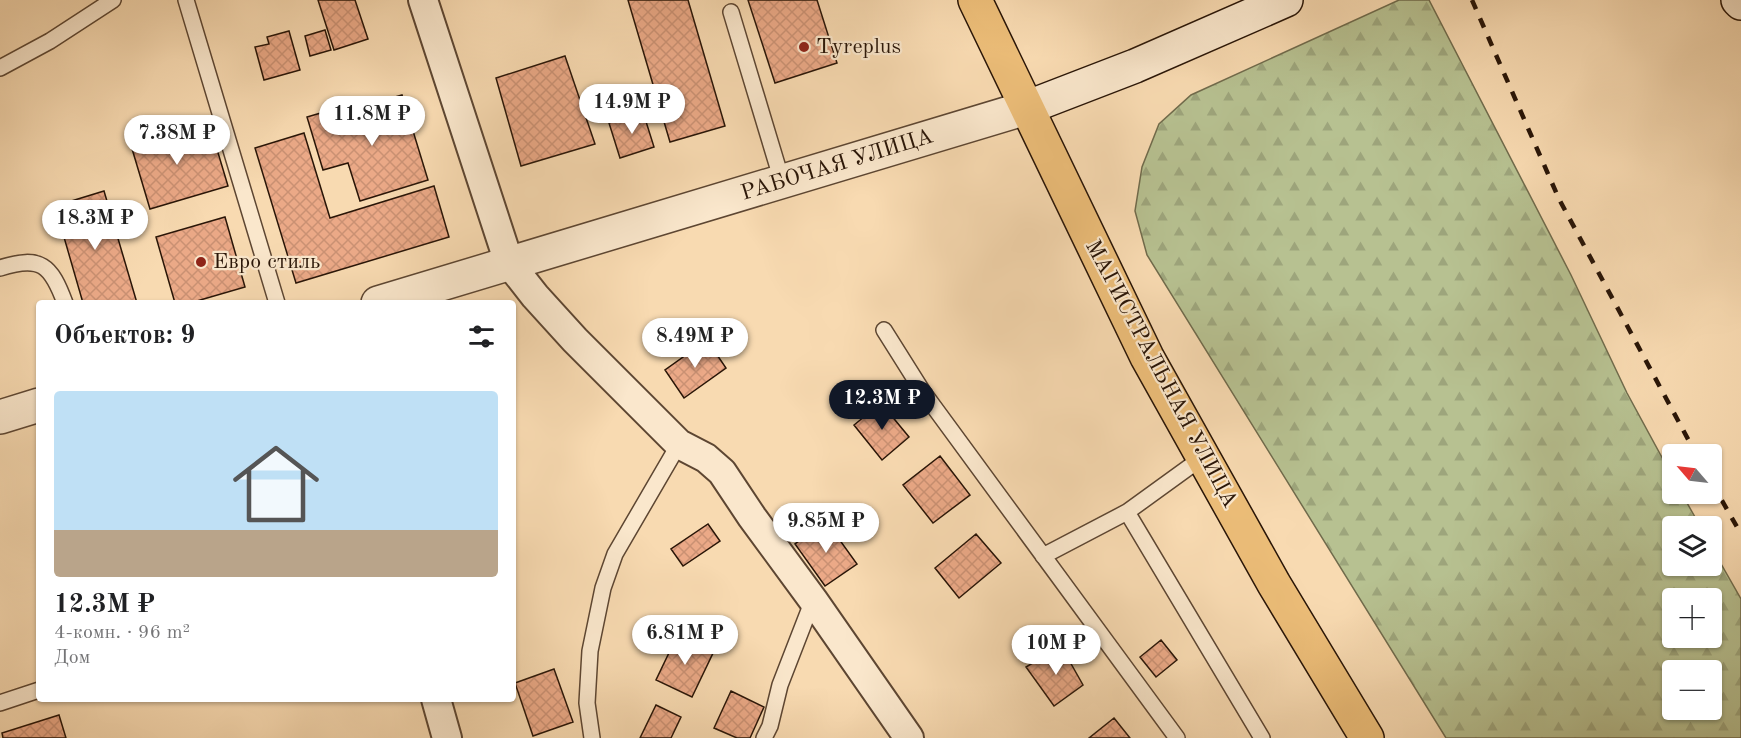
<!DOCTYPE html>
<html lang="ru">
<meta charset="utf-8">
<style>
body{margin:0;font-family:"Old Standard TT",serif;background:#f2f2f2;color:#202124;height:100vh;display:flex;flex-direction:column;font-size:22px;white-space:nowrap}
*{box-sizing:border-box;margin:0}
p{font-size:20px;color:#757577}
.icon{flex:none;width:33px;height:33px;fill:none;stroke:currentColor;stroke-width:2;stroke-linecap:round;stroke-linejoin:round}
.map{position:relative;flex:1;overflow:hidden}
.side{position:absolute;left:36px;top:300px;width:480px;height:402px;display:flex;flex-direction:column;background:#fff;border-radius:6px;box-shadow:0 2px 4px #0004}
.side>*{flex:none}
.needle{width:39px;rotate:298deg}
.tools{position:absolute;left:1662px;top:444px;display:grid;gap:12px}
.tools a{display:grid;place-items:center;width:60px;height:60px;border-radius:6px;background:#fff;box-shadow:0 2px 4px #0004;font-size:30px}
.price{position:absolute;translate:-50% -51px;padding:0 14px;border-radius:21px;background:#fff;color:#222;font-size:20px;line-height:39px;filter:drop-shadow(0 2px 3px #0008)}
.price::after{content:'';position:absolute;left:50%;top:36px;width:18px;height:14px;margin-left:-9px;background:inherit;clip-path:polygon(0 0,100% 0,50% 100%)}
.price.selected{background:#111827;color:#fff}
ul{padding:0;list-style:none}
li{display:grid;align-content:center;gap:12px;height:318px;padding:0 18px}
li span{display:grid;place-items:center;height:186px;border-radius:6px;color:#555}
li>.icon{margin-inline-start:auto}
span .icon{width:108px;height:108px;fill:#fffc;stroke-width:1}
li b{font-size:26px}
h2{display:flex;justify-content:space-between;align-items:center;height:72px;padding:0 18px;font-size:26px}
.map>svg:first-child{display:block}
.forest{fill:url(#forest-firs);stroke:#706b4c;stroke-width:1.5;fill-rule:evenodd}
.building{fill:url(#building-cross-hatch);stroke:#291507;stroke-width:1.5}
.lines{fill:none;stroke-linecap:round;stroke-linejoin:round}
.service-casing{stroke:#5d4632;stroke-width:18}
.minor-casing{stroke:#5d4632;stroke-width:32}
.tertiary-casing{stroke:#5d4632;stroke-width:36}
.secondary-casing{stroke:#291507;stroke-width:36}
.primary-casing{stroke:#291507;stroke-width:36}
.service{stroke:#fae7cc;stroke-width:15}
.minor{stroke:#fae7cc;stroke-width:28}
.tertiary{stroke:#fae7cc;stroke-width:33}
.secondary{stroke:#fae7cc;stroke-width:33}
.primary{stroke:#ecbd78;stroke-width:33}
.rail{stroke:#291507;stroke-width:4.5;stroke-dasharray:10 10;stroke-linecap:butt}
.poi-dot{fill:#8f2418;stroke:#fae7cc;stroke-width:2}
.labels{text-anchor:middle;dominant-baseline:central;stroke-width:4.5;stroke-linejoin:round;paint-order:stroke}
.poi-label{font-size:22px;fill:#291507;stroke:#fae7cc;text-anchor:start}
.street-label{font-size:22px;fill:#291507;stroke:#fae7cc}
</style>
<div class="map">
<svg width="1741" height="738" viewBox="0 0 1741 738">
<defs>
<pattern id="forest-firs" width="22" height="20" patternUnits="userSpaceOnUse" patternTransform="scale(1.5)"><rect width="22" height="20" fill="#b7c191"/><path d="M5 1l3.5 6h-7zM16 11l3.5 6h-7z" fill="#9da57c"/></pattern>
<pattern id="building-cross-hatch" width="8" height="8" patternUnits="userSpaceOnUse" patternTransform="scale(1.5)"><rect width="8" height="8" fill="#eba987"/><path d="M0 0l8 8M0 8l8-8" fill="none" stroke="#ca9173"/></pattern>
</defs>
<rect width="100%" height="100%" fill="#f8dab1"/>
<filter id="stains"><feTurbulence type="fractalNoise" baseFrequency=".00333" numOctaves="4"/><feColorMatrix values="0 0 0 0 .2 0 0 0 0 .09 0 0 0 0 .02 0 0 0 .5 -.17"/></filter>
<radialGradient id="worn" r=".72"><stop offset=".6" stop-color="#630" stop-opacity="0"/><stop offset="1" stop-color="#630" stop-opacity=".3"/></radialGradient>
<path class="forest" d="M1399,0H1429L1571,275L1627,393L1672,476V494H1682L1700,526H1672V566H1712V548L1741,599V738H1446L1147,255L1135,211L1142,167L1159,124L1191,95ZM1672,598H1712V638H1672ZM1672,670H1712V710H1672Z"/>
<path class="building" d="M318,0H355L368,39L334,50Z
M628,0H688L725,126L670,142Z
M748,0H817L837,63L775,83Z
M325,30L331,50L310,56L305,36Z
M289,31L300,70L264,80L255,47L269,44L267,37Z
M565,56L595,144L521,166L496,78Z
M402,95L428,180L360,201L348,163L323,170L307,117L331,110L335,125L357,118L354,109Z
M643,112L654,147L620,158L609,123Z
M198,122L206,149L216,146L228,186L150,209L130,142Z
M304,133L330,218L434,186L449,237L296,283L255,148Z
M104,191L137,303H83L55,206Z
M225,217L245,287L190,303H175L156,237Z
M707,340L726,368L684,398L665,370Z
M881,403L909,437L882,460L854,425Z
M940,456L970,495L933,523L903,485Z
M826,521L857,564L825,586L795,544Z
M708,524L720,541L683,566L671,549Z
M976,534L1001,563L959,598L935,568Z
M678,634L714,651L692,697L656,680Z
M1161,640L1177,660L1156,677L1140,657Z
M1061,646L1083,685L1054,706L1026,667Z
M554,669L573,722L533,736L515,683Z
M731,691L764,707L750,738H737L714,728Z
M656,705L681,717L671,738H640Z
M59,715L66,738H3L2,733Z
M1114,718L1130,738H1089Z"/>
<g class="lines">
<defs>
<path id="service" d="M186,0L277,303
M731,12L782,181
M0,68L50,41L113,0
M0,268C41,255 51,265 65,303
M884,330L923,392L1177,738
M1127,512L1262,738
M1043,556L1127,512L1203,457
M0,703L39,690
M592,738L587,703L590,651L603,588L615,554L679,444
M764,738L770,726L780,685L813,600"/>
<path id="minor" d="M423,0L509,263L535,296L575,340L679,444L706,458L722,472L752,517L813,600L909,738
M436,699L447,738"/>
<path id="tertiary" d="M378,303L1026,108
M0,417L39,405"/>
<path id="secondary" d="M1738,0L1741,3
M1026,108L1135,66L1286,0"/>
<path id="primary" d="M975,0L1147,357L1274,584L1367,738"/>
</defs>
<use href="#service" class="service-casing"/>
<use href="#minor" class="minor-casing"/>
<use href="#tertiary" class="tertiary-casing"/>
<use href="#secondary" class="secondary-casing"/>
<use href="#primary" class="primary-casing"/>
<use href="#service" class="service"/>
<use href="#minor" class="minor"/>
<use href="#tertiary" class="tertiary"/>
<use href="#secondary" class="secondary"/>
<use href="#primary" class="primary"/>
<path class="rail" d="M1472,0L1559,199L1696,454
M1712,483L1741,534"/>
</g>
<g class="poi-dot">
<circle cx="804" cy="47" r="6"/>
<circle cx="201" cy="262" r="6"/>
</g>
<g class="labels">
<g class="poi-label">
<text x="816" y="47">Tyreplus</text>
<text x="213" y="262">Евро стиль</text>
</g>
<g class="street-label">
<text transform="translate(837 165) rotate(-17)">РАБОЧАЯ УЛИЦА</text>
<text transform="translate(1161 374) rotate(62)">МАГИСТРАЛЬНАЯ УЛИЦА</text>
</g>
</g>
<rect width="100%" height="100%" filter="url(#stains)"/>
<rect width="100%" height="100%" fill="url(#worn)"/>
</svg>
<div class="tools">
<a><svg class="needle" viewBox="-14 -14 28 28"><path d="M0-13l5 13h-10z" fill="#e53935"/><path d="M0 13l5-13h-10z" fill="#757577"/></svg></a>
<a><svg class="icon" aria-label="layers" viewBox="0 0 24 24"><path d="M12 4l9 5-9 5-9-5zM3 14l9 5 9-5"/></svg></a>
<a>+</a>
<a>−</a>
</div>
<b class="price" style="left:632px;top:135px">14.9M ₽</b>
<b class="price" style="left:372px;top:147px">11.8M ₽</b>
<b class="price" style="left:177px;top:166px">7.38M ₽</b>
<b class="price" style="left:95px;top:251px">18.3M ₽</b>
<b class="price" style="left:695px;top:369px">8.49M ₽</b>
<b class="price selected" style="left:882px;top:431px">12.3M ₽</b>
<b class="price" style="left:826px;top:554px">9.85M ₽</b>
<b class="price" style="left:685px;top:666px">6.81M ₽</b>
<b class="price" style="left:1056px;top:676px">10M ₽</b>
<section class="side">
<h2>Объектов: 9<svg class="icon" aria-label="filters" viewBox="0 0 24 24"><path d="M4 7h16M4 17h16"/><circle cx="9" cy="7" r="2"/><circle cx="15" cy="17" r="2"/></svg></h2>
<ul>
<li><span style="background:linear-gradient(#bfe0f5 75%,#b9a48a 0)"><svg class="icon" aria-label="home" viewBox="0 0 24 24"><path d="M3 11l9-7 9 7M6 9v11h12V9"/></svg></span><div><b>12.3M ₽</b><p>4-комн. · 96 m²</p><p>Дом</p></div></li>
</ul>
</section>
</div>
